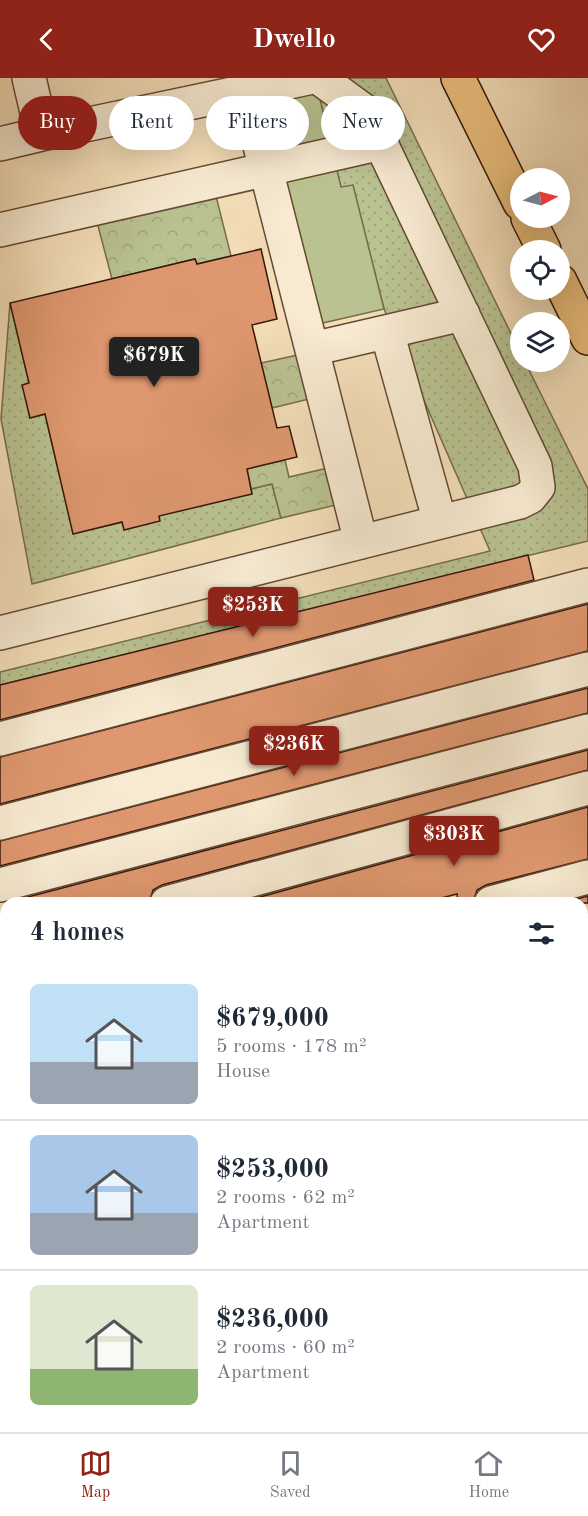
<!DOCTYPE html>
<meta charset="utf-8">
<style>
body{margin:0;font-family:"Old Standard TT",serif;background:#f2f2f3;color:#1f2937;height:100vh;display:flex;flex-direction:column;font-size:22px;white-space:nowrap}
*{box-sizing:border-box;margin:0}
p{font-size:20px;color:#747a83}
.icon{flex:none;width:33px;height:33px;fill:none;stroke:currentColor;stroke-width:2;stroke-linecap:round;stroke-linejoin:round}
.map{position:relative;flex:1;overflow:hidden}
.side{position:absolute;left:0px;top:819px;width:588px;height:536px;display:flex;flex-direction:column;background:#fff;border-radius:18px 18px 0 0;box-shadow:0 6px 24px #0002}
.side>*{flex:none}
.banner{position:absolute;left:18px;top:18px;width:552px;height:54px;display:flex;gap:12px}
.needle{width:39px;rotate:84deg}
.controls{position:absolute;left:510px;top:90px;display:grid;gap:12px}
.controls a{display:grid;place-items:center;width:60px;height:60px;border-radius:50%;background:#fff;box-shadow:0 6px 24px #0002;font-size:30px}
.price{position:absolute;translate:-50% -51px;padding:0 14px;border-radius:6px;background:#8f2418;color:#fff;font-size:20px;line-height:39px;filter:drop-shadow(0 2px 3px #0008)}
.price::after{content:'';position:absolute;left:50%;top:36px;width:18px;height:14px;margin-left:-9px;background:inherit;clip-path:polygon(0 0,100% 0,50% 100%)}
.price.active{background:#222;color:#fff}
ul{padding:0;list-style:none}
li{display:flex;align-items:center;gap:18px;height:150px;padding:0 30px}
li+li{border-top:2px solid #e0e1e3}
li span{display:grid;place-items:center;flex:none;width:168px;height:120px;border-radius:9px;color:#555}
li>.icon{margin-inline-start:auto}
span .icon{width:72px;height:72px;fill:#fffc;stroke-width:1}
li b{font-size:26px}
h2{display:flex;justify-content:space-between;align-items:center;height:72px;padding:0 30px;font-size:26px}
.tag{padding:0 21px;border-radius:27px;background:#fff;box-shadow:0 6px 24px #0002;font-size:21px;line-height:54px}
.tag.active{background:#8f2418;color:#fff}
header{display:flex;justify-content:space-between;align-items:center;height:78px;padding:0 30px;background:#8f2418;color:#fff;font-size:27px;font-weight:600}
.tabs{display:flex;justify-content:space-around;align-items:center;height:84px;border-top:2px solid #e0e1e3;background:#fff;font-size:16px;color:#747a83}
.tabs a{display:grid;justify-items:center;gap:3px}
.tabs .active{color:#8f2418}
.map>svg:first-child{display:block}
.grass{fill:url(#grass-dots);stroke:#786c4c;stroke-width:1.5}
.forest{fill:url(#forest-crowns);stroke:#786c4c;stroke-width:1.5}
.pitch{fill:#b9c290;stroke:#786c4c;stroke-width:1.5}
.building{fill:#de976f;stroke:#361709;stroke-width:1.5}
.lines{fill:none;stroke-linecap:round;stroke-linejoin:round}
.minor-casing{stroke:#654935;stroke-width:36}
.highway-casing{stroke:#361709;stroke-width:36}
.minor{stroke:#f7ead1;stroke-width:33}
.highway{stroke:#eabf7c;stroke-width:33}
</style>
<header><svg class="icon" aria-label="back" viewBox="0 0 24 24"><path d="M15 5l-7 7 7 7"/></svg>Dwello<svg class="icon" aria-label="heart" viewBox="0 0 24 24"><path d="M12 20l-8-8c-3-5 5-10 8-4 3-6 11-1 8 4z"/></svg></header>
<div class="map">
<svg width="588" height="1354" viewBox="0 0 588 1354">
<defs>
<pattern id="grass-dots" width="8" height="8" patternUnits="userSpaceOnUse" patternTransform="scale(1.5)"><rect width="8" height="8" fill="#b9c290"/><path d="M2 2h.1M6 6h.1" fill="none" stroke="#a0a67b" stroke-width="1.8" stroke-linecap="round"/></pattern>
<pattern id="forest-crowns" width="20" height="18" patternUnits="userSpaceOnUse" patternTransform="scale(1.5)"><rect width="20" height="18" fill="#b9c290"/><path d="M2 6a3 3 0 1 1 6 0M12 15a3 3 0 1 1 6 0" fill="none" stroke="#a0a67b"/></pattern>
</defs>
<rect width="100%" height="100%" fill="#f3deb8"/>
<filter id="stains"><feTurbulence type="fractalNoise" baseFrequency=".00333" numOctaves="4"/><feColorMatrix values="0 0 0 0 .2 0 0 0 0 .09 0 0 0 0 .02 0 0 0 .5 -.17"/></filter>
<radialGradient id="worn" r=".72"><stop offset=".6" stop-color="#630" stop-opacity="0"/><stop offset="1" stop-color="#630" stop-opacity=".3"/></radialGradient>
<path class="grass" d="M261,0H386L520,274V284H525L588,411V463L0,607V594L490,473L384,231L353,108L341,110L318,13L266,26Z
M10,225L29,305L23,307L30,340L45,336L73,455L252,416L251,411L272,406L281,440L32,506L1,341Z"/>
<path class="forest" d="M215,114L231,178L197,186L195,181L112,201L97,144Z
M298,277L309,321L272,330L261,285Z
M285,382L289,399L328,390L336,427L281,440L272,406L251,411L247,391Z"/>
<path class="pitch" d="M318,13L341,109L353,107L384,231L314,247L266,26Z"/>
<path class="building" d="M261,171L277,241L252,247L277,350L289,348L297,379L247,391L252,416L159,438L160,443L124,452L122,444L73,456L45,336L30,340L22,307L29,305L10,225L195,181L197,186Z
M528,477L534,502L0,642V607Z
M588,526V573L0,726V679Z
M588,610V635L0,788V763Z
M588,672V692L162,807L153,812L149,825H5Z
M588,729V781L486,807L477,812L473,825H458L457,816L422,825H238Z
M588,818V825H563Z"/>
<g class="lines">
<defs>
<path id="minor" d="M29,0L42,56L308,0
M246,13L361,464
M0,66L42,56
M0,152L382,65
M387,254L440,444
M312,271L463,236
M0,555L520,424L530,419L538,409L535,388L366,34L319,0
M0,661L588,507
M0,745L588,591
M0,807L588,653
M167,825L588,710
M491,825L588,799
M0,870L6,869
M0,947H6
M564,1354L588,1348"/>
<path id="highway" d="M458,0L520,125
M528,140L544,172
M560,203L588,260"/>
</defs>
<use href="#minor" class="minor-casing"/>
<use href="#highway" class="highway-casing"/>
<use href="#minor" class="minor"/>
<use href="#highway" class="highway"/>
</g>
<rect width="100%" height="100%" filter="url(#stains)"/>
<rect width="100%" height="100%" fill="url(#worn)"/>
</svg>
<div class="controls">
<a><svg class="needle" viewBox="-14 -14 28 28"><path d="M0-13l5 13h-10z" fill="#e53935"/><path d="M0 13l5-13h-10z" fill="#747a83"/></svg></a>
<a><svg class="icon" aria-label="locate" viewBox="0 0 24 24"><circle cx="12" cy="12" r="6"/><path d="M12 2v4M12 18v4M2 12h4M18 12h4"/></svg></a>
<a><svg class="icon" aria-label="layers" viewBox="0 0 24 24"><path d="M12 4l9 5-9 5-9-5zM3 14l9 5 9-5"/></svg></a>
</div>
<b class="price active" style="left:154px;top:310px">$679K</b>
<b class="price" style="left:253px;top:560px">$253K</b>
<b class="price" style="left:294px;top:699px">$236K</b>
<b class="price" style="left:454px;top:789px">$303K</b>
<div class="banner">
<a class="tag active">Buy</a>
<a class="tag">Rent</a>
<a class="tag">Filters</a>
<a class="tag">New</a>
</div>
<section class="side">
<h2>4 homes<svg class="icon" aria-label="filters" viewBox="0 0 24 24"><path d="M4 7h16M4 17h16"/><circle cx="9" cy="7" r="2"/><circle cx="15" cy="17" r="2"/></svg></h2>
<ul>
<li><span style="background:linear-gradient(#bfe0f5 65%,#9aa5b1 0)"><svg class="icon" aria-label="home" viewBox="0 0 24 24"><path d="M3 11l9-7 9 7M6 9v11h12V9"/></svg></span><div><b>$679,000</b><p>5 rooms · 178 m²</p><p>House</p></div></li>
<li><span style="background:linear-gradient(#a9c7e8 65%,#9aa5b1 0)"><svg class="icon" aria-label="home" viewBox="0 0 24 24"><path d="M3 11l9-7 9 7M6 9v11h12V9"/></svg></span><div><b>$253,000</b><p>2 rooms · 62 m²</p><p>Apartment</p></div></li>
<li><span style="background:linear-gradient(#dfe7d0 70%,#8fb573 0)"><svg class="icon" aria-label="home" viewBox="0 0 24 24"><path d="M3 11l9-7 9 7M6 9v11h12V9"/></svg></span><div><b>$236,000</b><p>2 rooms · 60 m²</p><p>Apartment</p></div></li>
</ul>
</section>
</div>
<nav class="tabs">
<a class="active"><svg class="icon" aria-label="map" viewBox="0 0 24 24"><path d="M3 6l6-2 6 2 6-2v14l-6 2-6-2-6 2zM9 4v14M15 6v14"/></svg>Map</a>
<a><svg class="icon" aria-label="saved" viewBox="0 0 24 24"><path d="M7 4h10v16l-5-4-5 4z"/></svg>Saved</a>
<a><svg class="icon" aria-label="home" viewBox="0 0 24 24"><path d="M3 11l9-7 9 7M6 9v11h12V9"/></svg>Home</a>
</nav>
